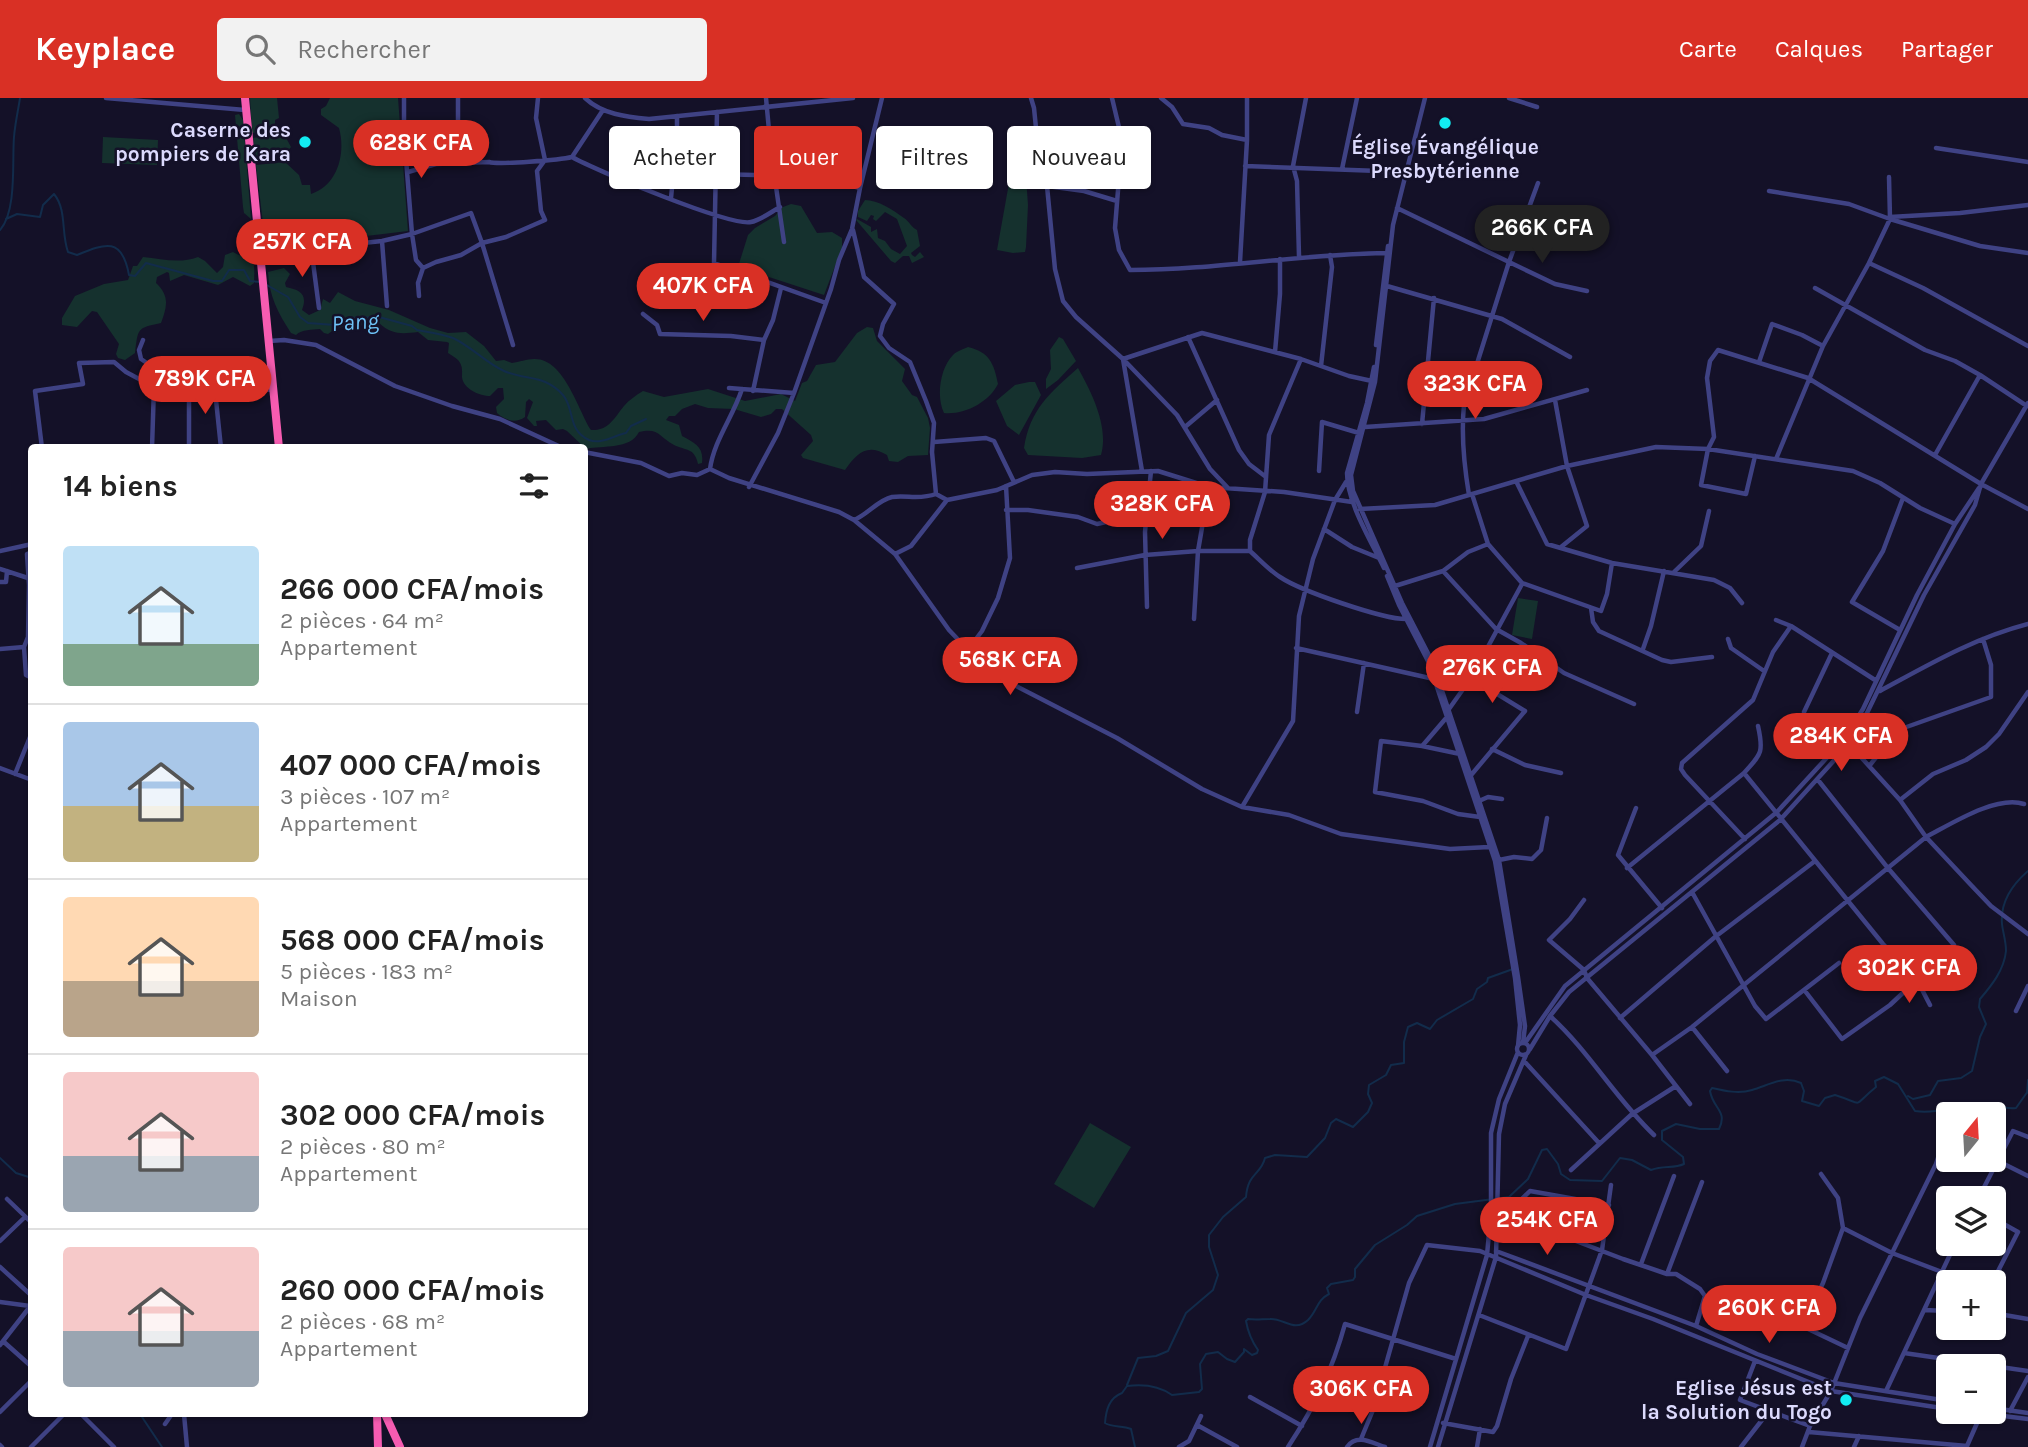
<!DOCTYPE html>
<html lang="fr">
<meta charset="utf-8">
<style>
body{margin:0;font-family:Karla,sans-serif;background:#f2f2f2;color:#222;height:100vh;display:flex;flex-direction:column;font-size:26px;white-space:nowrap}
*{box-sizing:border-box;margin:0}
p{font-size:23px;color:#767676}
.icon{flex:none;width:38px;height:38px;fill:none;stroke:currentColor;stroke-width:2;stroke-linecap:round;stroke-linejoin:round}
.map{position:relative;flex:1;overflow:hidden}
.side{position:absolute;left:28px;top:346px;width:560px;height:973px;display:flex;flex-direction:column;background:#fff;border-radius:7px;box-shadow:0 2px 5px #0004}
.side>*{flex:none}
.banner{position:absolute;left:609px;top:28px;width:665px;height:63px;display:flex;gap:14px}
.needle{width:46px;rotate:18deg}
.buttons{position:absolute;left:1936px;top:1004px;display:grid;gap:14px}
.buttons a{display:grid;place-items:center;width:70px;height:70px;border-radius:7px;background:#fff;box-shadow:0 2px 5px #0004;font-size:35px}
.price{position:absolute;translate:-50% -60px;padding:0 16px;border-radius:24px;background:#d93025;color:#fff;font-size:23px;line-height:46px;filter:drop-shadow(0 2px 4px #0008)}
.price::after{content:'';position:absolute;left:50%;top:42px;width:21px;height:16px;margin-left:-10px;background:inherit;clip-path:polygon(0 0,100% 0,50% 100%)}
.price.on{background:#222;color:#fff}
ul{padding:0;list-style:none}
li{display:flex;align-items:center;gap:21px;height:175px;padding:0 35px}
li+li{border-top:2px solid #e0e0e0}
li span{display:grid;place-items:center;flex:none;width:196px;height:140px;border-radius:7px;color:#555}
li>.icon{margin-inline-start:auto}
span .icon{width:84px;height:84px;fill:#fffc;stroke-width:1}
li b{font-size:30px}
h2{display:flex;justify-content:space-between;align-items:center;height:84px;padding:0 35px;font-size:30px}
.tag{padding:0 24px;border-radius:7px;background:#fff;box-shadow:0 2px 5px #0004;font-size:24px;line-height:63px}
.tag.on{background:#d93025;color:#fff}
header{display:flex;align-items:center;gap:42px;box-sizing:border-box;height:98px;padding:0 35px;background:#d93025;color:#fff}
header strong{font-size:33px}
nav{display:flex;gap:38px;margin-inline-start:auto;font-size:24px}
.search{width:490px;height:63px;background:#f2f2f2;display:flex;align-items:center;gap:18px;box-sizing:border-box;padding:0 24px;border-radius:7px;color:#767676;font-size:26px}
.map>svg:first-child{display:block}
.green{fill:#15312e}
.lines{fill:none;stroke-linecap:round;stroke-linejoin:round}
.stream{stroke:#122c4b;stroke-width:2}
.street{stroke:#3f4284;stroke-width:4.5}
.highway{stroke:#f65cb1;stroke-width:8}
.poi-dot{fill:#12ecf2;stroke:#141128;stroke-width:2.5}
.labels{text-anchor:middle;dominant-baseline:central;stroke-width:5;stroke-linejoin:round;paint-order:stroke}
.poi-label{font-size:21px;font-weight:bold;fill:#dcdafd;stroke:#141128;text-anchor:end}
.water-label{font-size:23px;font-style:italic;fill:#6ec2f7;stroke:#141128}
</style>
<header>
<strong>Keyplace</strong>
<div class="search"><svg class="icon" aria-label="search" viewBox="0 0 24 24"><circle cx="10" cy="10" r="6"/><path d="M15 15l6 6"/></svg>Rechercher</div>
<nav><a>Carte</a><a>Calques</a><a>Partager</a></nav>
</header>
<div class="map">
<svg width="2028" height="1349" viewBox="0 0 2028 1349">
<rect width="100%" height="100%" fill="#141128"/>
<path class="green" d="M250,0H277L279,20L275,22V29H279V32L252,35Z
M330,0H398L408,133L266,150L256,67L285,64L299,77L302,87H310L311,96C338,87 346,55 339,30L321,17V11L326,8Z
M239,16L243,22L251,121L244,115L243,109L235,17Z
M284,36L291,49L285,56L256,60L253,40Z
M103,39L158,42L157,67L102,65Z
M1010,59L1025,62V65L1028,107L1026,149L1025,154L1013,155L997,152L1011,74Z
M865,102C878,102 893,112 904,120C910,124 911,129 917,132L920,148L911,155L912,157L915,159L920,154L924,159L912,165L909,158H903L895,165L891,163L856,122L857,121L871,129V134L877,131L878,140L885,143L891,151L900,156L907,148L897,121L885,114L876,123L873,121L874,118L871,117L867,123L858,119V113Z
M791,106L801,108L817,135L832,134L842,140V150L824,197L738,169L748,137L755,130L775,118L783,109Z
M233,154C255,166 255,157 254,185L250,188L233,179L218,187L184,177L170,183L169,175L167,174L157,179L156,185C170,198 167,209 161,225C137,230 138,230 135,255L125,262L118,260L116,256L119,246L97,214L92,213L77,229L62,227V220L75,198L104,186L128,182L133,168H137L143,159C162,161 180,166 198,159L205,163L217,175L223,169L225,157Z
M284,170L290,176L285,185L286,189C300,192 308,196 302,212L309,217L320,212L323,201L330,205L338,194L355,203L389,212L430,230L448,235L466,234L484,248L496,263L504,262L512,265C519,264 527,261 534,261C564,260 578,312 591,332C609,333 614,320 624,308C629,302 635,298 643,293L664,299L708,291L745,303L781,296L795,303L802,285L807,283L816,267L835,264L857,235L867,229L873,230L877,243L905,271L902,283L912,297L917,299L928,320L930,330L928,357L908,358L898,364L889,363L887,357C867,345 857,355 845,372L803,360L801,357L813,343L811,337L782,311H776L771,316L761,319L734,311L708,310L695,306L682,311L675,318H669L666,322L679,327L682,338C695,345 704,349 702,365L698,366C694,349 686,353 674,347C659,339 659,329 639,334C630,352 603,347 586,351L567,333L563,331L556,332L546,322L536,323L537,328H534L527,320L533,304L529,301L526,304L525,319C515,326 505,322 497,315L496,309L504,301L503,290H498L490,298C480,298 463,291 462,279C462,272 463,268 458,262C455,259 451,257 448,255L449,245L447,244L428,242L418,234C402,236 392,237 379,225L373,229C357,226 341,226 328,236L324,235L320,231C312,232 302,231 296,237L291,235C278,215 269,198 268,174Z
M1059,239L1063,241L1076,263L1058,282L1046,291V281L1051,271L1050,252Z
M968,249C989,254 994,265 998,286C989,304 965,317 944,315C936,299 940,270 953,257C957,253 964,251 968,249Z
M1078,270C1092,295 1109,329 1101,357L1082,360L1028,357L1024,350C1030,311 1050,295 1078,270Z
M1029,284H1035L1041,297L1019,337L1007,328L996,303L1015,287Z
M1518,500L1538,503L1532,541L1512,537Z
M1090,1025L1131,1049L1094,1110L1054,1086Z"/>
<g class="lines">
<path class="stream" d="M6,121L17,116L40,119L43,107L54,96C67,112 61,135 68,154L77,157C106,145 122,139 129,177L135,178L146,165L213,183H222L229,172H244L250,183L260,184
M0,132C17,113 12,64 14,39C15,26 18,13 20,0
M265,186L288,199L300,219L308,225L335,227L351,220L379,219L412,228L417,232C428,234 443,236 453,240C472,249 486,265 504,273C527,283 544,276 563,297C575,311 567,332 589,342C601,347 615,337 626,335L631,328L646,321
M2027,995L2028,982
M1908,998L1913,1001L1930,997L1938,983L1961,980L1972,973L1980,939L1986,926L1979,909L1980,901C1992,887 2004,872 2006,853C2006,843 2003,835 2002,826C2000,804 2013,786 2028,773
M0,1060L16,1075L32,1080
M1127,1287L1138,1260L1156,1258L1168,1253L1186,1215L1213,1192L1218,1177L1209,1149V1137L1223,1119L1246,1099C1248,1074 1261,1077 1265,1060L1275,1057L1307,1059L1325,1040L1331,1025L1336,1021L1353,1029L1368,1014L1372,1005L1368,996L1369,987L1386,977L1391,967L1404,965V944L1408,929L1417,925L1430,931L1437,922L1473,901L1477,891L1487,884L1488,880L1513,871
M140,1316L162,1349
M1135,1349L1131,1331C1122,1327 1113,1330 1105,1325C1106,1312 1109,1300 1122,1295L1127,1288C1143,1286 1158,1287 1172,1297L1199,1294L1202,1291L1200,1266L1206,1256L1218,1254L1227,1261L1235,1264L1244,1254V1251L1252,1257L1257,1255L1258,1252C1251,1242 1248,1235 1246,1223L1248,1221C1256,1222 1262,1221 1270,1221C1284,1220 1294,1235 1308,1222C1317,1213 1317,1202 1329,1196L1327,1190L1331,1186L1353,1182L1355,1179V1171L1375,1147L1407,1127L1417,1118L1455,1106L1509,1099L1528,1081L1542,1052L1547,1051L1558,1066L1561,1076L1570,1082L1602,1083L1620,1060L1632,1062L1651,1072C1664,1067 1673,1071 1684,1066L1683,1059L1662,1042V1033L1676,1026L1700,1031H1719C1728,1013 1713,1011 1710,993L1712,990C1725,993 1739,996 1752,992C1769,987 1784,977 1801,985L1804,993L1802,1003L1819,1008L1825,1000L1835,997C1867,1007 1850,1010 1876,989L1875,983L1884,979L1898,986L1915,1013C1934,1016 1953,1009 1971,1006C1985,1003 2001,1012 2016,1010L2028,993"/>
<path class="street" d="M106,0L245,12
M404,0V36L412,136L416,162L423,170
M585,0C602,16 626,19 649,21L853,0
M766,0L771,54L784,144
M1031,0L1034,10L1036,30L1047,88L1055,171L1063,203L1076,219L1123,261L1177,317L1210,371L1228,390
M1112,0L1122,42L1115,130L1119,152L1130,172C1216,172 1300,156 1386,155
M1161,0L1172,9L1183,26L1209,30L1222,37L1247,42
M1425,0L1393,127L1375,284L1351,377L1353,393L1402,505L1432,563L1499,762L1518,879L1525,928L1523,945
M1509,0L1537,9
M717,14L714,165L826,205
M458,22V0
M1936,50L2028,64
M572,59L603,12
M1245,68L1379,73L1406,77
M1342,71L1357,0
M408,74L436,66L489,64C498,67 560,62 572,59C595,72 731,129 751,124C761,122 771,114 780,109
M715,76L799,78L827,81L860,90
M1538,85L1509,164L1555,186L1587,193
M1047,88L1084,93L1117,103
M1769,93L1849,106L1890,121L1980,148L2028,155
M671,100L677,39V18
M1397,110L1509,164L1464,307C1461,336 1464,367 1469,397
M1890,119L1960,115L2028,107
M853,132L864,179L894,206L883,226L880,238L889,250L910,264L926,303L934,325L932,354L936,396
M382,143L387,208
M311,149L319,210
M260,156L382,143L412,136L471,115L482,145L513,247
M1299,158L1297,83L1293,68L1306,0
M1240,164L1247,42V0
M1869,165L1923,190L2028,248
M1387,188L1502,221L1570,259
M1815,190L1925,252L1955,263L1980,277L2027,308
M419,198L418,185L423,170L436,164L461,157L482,145L506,139L545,122L541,113L537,73L545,62L536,20L538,0
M643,216L657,227L660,236L731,238L764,242
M1188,239L1239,352L1249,366L1266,379
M143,242L139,252L141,261C150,267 166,279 172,287
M269,243L284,242L316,247L395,288L452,308L500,321L563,350
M1376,247L1388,148
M1275,254L1280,196V161
M1301,261L1269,337L1265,394L1250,442V453C1260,462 1269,472 1280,479C1301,493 1382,521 1406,521
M1759,264L1772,226L1802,237L1823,248
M1321,268L1332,169L1330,157
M1374,269L1367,305L1347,375C1347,404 1371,443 1384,470
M189,287V350
M219,289L216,302L221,350
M729,290L794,295
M753,293L764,242L773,222L781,190
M1555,302L1567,368L1587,428L1561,449
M1422,326L1434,200
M1185,329L1217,302
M1365,329L1484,321L1587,292
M934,344L986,340L994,343L1014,384
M42,350L35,293L83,286L79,265L114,264L126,274L154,289L189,287L273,292
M152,350L154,289
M584,354L641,365L669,378L682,375L697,377L710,371L729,380L839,414L854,422L895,456L949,532L989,574L1117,640L1202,691L1242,709L1289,717L1341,736L1450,751L1489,749
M1935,357L1980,277
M1755,358L1746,396L1701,387L1708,351L1714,339L1707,280L1710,263L1718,252L1808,280L1981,386L2028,411
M1776,361L1823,248L1869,165L1890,121L1889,79
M710,371C714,342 733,319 742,291
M1142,373L1123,261L1202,235L1301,261L1349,278L1372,283
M1319,373L1322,324L1359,335
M1516,383L1547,446L1612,465L1714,482L1730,490L1742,505
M749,389L778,335L794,295L831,191L839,162L852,131L860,90L882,0
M1472,396L1488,446L1522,485L1601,513L1607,496L1612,465
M1360,411L1435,407L1567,368L1656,349L1708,351L1853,373L1880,385L1920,410L1955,426
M1006,412H1028L1078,419L1097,426L1147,415
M854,422C867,417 878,402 892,399C907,397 920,402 936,396L947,402
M1324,431L1352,449L1379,460
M0,453L32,446
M32,454L27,456L29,487L28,539L24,549L26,577L32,580
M895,456L911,448L947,402L997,392L1032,377L1055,374L1087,376L1158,373L1209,389L1284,394L1352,404
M1077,470L1145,457L1198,453H1250
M0,471L31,481
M1443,473L1496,531L1521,545L1564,575L1634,606
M1674,474L1701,448L1709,413
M1387,478L1399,507L1429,565L1495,763L1515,880L1520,927L1518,948
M0,484H6L7,473
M1395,488L1443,473L1468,454L1488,446
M1147,509L1145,434L1151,373
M1591,510L1593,524L1599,533L1662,562L1671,564L1712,559
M1194,521L1198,453L1209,389
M1776,522L1791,528L1875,582
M1900,532L1852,504L1883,453L1903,400
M1728,541L1731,550L1764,573
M1296,550L1434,581
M0,551L24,549
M1643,551L1651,528L1664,473
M967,553L982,533L998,500L1010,460L1006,388
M1471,580L1525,613L1472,676
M1880,593C1928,567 1974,540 2028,526
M1449,611L1471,580L1522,486
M1357,614L1364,565
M1804,614L1832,555
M1849,646L1900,702L1926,739L1971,787L1991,808L2028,836
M1423,647L1447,619
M1492,651L1525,667L1561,675
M1460,656L1422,648L1381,643L1375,694L1423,703L1458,716L1480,719
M1870,667L1898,632L1991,599V567L1983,541
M0,670L32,682
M1744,675L1883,846L1917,882L1930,907
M15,676L32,634
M1900,702L1933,676L1966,662L1986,649L1999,636L2028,594
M1479,703L1488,699L1502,701
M1242,709L1293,623L1299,518L1313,461L1335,402L1346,384
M1636,710L1618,757L1662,810
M1745,741L1685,677L1681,671L1682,665L1753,602L1773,554L1791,528
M1499,762L1514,759L1532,761L1541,752L1547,720
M1627,770L1744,675C1761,656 1764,655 1758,628
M1692,794L1755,908L1766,921L1839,865
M1584,802L1570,821L1549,842L1584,872L1587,880L1652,957L1690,1006
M1805,893L1842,941L1890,907L1954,847L1887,769L1818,682
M2016,913L2028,888
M1550,918C1589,953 1615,1000 1654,1037
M1620,920L1715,839L1815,763
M1692,929L1727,973
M1517 951a6 6 0 1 1 12 0a6 6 0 1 1-12 0Z
M1525,945L1565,888L1777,714L1844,641L1863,611L1917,497L1955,426L1979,390
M1530,951L1550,918L1569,894L1780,722L1849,646L1867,615L1924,497L1975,407L1981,386L2028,305
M1652,957L1692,929L1926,739C1951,726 1996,697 2024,706
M1524,963L1599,1045
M1998,1063L2028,1078
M1571,1072L1632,1016L1676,988
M1821,1076L1838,1100L1843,1130L1823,1185L1803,1226L1806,1230L1848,1250
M7,1101L32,1125
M1978,1101L2013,1033L2028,1039
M1503,1119L1530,1093L1609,1107
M1498,1122L1503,1119L1521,1122L1623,1161L1667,1176H1676L1700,1191L1705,1198L1696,1228
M1843,1130L1892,1155L1942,1174
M0,1143L25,1119
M1496,1153L1696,1228L1757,1256L1834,1285L1948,1303
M1641,1166L1674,1078
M0,1169L32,1198
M1667,1176L1702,1084
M1992,1185L2018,1134L1993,1120
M0,1204L30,1208
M1924,1212L1948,1213
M1993,1215L2028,1221
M1479,1217L1566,1251L1602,1152L1611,1087
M4,1244L32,1269
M0,1247L32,1206
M1904,1255L2028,1273
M1755,1263L1740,1302L1810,1328
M1886,1293L1955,1146
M1250,1299L1302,1328
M1993,1310L2028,1315
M2010,1313L2028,1279
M0,1314L32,1282
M1971,1314L2028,1321
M81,1316L114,1349
M184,1316L187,1349
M1443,1325L1493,1334L1497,1328L1511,1281L1528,1238
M165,1326L172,1316
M1197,1327L1237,1349
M1809,1334L1967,1348
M1361,1341L1373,1312L1409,1185L1427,1147L1480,1153L1586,1197L1653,1221L1831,1293L1948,1311
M0,1347L2,1349
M1967,1348L1981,1316
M31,1349L64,1316
M1179,1349L1189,1343L1201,1318
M1288,1349C1315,1308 1332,1273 1345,1226L1456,1261
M1347,1349C1357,1335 1372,1345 1385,1349
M1430,1349L1487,1157L1491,1114V1035L1499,1001L1518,954
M1438,1349L1496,1159L1499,1036L1505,1006L1526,957
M1477,1349L1480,1331
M1741,1349L1769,1313
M1802,1349L1810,1328L1831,1293L1860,1220L1936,1066L1940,1054
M1854,1349L1859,1338"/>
<path class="highway" d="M245,0L279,350
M377,1316L378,1349
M385,1316L400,1349"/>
</g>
<g class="poi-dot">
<circle cx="1445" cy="25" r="7"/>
<circle cx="305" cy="44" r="7"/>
<circle cx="1846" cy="1302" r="7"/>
</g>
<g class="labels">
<g class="poi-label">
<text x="291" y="32">Caserne des<tspan x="291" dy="24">pompiers de Kara</tspan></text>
<text x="1445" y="49" text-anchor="middle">Église Évangélique<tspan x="1445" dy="24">Presbytérienne</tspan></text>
<text x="1832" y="1290">Eglise Jésus est<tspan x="1832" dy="24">la Solution du Togo</tspan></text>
</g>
<g class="water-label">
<text transform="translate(355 224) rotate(-4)">Pang</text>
</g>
</g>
</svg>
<div class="buttons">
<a><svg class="needle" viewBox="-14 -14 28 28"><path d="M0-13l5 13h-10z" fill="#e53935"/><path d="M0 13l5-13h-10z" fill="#767676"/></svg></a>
<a><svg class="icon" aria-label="layers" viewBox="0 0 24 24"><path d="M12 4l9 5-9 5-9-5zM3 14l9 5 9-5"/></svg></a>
<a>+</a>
<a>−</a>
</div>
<b class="price" style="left:421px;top:82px">628K CFA</b>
<b class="price on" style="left:1542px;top:167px">266K CFA</b>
<b class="price" style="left:302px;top:181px">257K CFA</b>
<b class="price" style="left:703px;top:225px">407K CFA</b>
<b class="price" style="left:205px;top:318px">789K CFA</b>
<b class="price" style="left:1475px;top:323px">323K CFA</b>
<b class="price" style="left:1162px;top:443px">328K CFA</b>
<b class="price" style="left:1010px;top:599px">568K CFA</b>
<b class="price" style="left:1492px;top:607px">276K CFA</b>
<b class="price" style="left:1841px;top:675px">284K CFA</b>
<b class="price" style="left:1909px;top:907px">302K CFA</b>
<b class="price" style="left:1547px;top:1159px">254K CFA</b>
<b class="price" style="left:1769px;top:1247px">260K CFA</b>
<b class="price" style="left:1361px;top:1328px">306K CFA</b>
<div class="banner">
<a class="tag">Acheter</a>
<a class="tag on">Louer</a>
<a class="tag">Filtres</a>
<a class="tag">Nouveau</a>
</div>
<section class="side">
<h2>14 biens<svg class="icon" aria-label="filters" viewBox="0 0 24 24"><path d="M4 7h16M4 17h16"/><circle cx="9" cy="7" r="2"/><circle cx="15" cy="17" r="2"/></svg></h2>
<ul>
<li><span style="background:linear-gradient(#bfe0f5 70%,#7fa58c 0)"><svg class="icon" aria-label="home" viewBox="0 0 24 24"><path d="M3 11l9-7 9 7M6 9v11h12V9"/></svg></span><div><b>266 000 CFA/mois</b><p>2 pièces · 64 m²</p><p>Appartement</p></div></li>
<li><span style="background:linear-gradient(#a9c7e8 60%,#c2b280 0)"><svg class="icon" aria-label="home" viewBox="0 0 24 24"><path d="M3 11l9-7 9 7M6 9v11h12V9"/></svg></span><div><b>407 000 CFA/mois</b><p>3 pièces · 107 m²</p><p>Appartement</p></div></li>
<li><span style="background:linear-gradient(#ffd9b3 60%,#b9a48a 0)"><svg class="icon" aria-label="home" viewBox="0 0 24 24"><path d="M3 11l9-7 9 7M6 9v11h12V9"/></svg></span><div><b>568 000 CFA/mois</b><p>5 pièces · 183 m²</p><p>Maison</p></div></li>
<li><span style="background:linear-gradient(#f6c9c9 60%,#9aa5b1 0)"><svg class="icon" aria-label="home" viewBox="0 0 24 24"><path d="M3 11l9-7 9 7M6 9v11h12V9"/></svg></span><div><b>302 000 CFA/mois</b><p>2 pièces · 80 m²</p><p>Appartement</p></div></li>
<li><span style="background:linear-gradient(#f6c9c9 60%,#9aa5b1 0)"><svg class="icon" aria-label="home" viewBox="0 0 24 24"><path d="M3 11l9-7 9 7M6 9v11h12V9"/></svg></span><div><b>260 000 CFA/mois</b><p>2 pièces · 68 m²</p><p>Appartement</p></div></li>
</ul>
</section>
</div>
